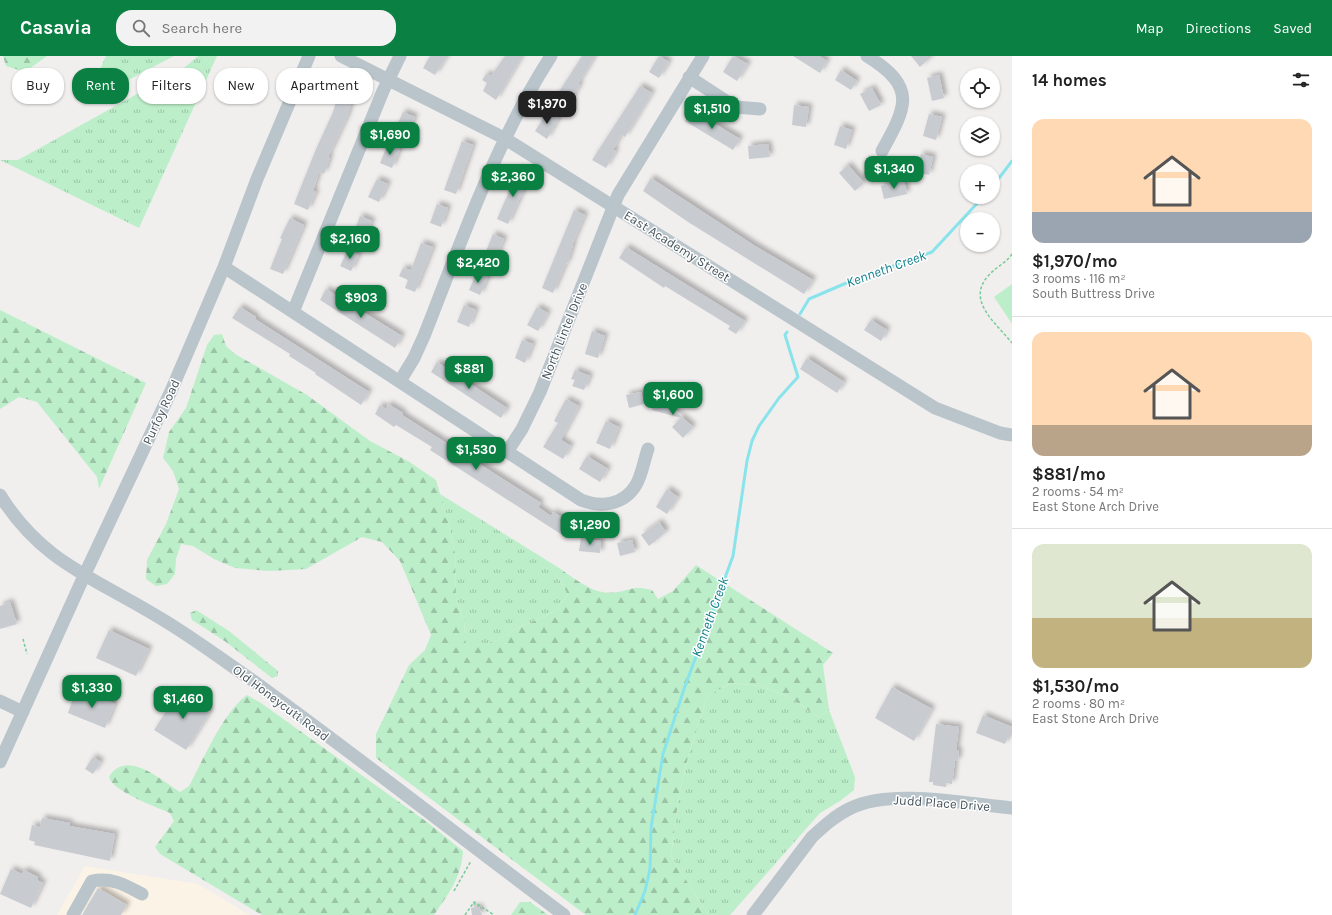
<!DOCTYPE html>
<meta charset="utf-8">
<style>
body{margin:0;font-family:Karla,sans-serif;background:#f2f2f2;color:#222;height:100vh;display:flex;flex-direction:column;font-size:15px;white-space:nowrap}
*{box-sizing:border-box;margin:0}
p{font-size:13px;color:#767676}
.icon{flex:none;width:22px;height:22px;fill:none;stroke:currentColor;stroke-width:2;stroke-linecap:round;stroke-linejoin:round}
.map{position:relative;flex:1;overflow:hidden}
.sheet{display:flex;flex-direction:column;background:#fff;width:320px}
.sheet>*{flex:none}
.banner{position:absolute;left:12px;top:12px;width:380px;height:36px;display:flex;gap:8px}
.buttons{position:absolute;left:960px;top:12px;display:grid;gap:8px}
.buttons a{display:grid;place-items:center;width:40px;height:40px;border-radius:50%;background:#fff;box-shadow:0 1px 3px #0004;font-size:20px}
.price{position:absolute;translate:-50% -34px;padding:0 9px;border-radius:8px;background:#0b8043;color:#fff;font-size:13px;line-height:26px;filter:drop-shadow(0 1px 2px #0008)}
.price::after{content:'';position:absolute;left:50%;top:24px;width:12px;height:9px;margin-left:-6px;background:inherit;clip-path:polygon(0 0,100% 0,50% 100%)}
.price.on{background:#222;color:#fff}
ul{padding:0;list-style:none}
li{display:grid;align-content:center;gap:8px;height:212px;padding:0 20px}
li+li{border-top:1px solid #e0e0e0}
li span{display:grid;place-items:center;height:124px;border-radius:12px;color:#555}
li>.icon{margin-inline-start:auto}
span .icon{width:72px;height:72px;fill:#fffc;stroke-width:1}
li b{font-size:17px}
h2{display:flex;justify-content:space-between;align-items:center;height:48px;padding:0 20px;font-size:17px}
.tag{padding:0 14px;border-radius:16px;background:#fff;box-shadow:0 1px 3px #0004;font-size:14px;line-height:36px}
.tag.on{background:#0b8043;color:#fff}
header{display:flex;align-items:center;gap:24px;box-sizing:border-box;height:56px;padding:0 20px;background:#0b8043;color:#fff}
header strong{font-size:19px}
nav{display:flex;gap:22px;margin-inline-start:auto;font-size:14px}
.search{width:280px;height:36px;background:#f2f2f2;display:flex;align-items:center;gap:10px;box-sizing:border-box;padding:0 14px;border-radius:16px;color:#767676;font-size:15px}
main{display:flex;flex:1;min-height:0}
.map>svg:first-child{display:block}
.commercial{fill:#fcf3e7}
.grass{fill:url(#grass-tufts)}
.forest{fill:url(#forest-firs)}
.park{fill:#bcefc9}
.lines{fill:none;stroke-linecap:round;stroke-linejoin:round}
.stream{stroke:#89e3eb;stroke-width:3}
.building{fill:#c8ccd1;filter:url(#shadow)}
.path{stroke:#74cc96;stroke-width:1.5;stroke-dasharray:3 2;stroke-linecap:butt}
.minor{stroke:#b9c5cb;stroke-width:13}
.labels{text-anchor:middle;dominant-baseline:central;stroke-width:3;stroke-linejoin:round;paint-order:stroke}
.street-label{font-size:13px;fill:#46545b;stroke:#fff}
.water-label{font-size:14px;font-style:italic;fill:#0e7f8a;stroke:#fff}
</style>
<header>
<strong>Casavia</strong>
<div class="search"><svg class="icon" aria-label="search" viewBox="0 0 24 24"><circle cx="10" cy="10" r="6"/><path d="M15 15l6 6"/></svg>Search here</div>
<nav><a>Map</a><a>Directions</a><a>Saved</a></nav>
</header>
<main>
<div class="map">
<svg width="1012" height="859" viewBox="0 0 1012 859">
<defs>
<pattern id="grass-tufts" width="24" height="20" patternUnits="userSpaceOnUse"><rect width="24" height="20" fill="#bcefc9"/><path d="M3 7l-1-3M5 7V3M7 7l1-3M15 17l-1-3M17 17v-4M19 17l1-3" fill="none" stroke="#9bc4a6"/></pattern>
<pattern id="forest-firs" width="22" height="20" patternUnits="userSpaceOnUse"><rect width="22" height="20" fill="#bcefc9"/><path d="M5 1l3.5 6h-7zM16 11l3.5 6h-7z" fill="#9bc4a6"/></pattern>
<filter id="shadow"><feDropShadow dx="3.5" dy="-3.5" stdDeviation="2" flood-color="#0004"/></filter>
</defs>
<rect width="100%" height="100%" fill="#f1eeee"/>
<path class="commercial" d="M85,810L198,828L250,859H57Z"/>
<path class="grass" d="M106,0H174L98,40L89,38Z
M198,0H217L139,172L0,104H18L184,12Z
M440,438L556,510L553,513L568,538L557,553L546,560L517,572L498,584L475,593L466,591L464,566L456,542L455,498L447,461Z
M732,627L761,630L789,641L818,661L829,654L855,721L854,734L840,745L820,757L730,859H708L671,800L679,738L689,697L708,639Z"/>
<path class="forest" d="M3,0H47L25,16L6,10Z
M0,254L146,327L99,433L97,421L37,346L19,341L0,353Z
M222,278L226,290L235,298L307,339L370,385L408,405L436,424L447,461L455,498L456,542L464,566L466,591L475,592L498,584L517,572L546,560L557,553L568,538L553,513L556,510C575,522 594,541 618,536C634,533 634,530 652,534L658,543L673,535L696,509L833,597L823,609L829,654L818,661L789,641L761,630L732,627L708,639L689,697L679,738L671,800L708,859H586L376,702V678L409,609L425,594L431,579L400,505L382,486L362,481L306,513L269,515L235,512L214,503L193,490L181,488L176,503L175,518L167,528L156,530L146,523L147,504L166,468L179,433L173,415L163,402L169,376L186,352L207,289L214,279Z
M196,554L229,575L278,615V620L272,622L226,586L192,564L190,557Z
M247,639L261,647L427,766L463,795C461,822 449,837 434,859H262L160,798L155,791L174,765L170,757C156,751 112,735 109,721C126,692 162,725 180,736L189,730C203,704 224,655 247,639Z
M520,846H530L548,859H511Z"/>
<path class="park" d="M1012,228V268L994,241Z"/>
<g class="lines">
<path class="stream" d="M993,130L1012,105
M800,258L809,243L844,228L932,196L983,141
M635,859L645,835L650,813L651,772L663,698L684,633L733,500L747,405L752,385L759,370L779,342L798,321L785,279L787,276"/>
</g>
<path class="building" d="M430,0H447L435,19L423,12Z
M505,0H522L496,44L483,35L487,27L482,24L486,18L491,20Z
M582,0H595L578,28L580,29L568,50L555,42Z
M659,0L669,6L659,22L649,16Z
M733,0L748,8L737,25L723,16Z
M793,0H819L827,5L820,17Z
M911,0H932L920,11Z
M841,14L857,25L851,34L835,24Z
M939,19L944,42L932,45L927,22Z
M640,30L652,37L625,81L621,79L613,94L616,95L606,112L592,104Z
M872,32L881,49L869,55L860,38Z
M340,33L351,37L349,43L352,45L347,61L328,101H330L324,118L319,116L313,135L316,136L308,154L294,148L316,93L333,56Z
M794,49L809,51L806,71L792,69Z
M692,54L740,83L733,94L685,65Z
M548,55L559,62L547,83L535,75Z
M403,56L415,61L407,79L395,74Z
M929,58L942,61L936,84L923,80Z
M840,70L852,74L846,93L834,89Z
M462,85L473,89L456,138L444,134Z
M388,88L400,93L392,112L380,107Z
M768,88L770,101L749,103L748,90Z
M921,98L933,101L929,119L916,116Z
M848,109L864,127L855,135L839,117Z
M517,117L529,122L508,168L497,163Z
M651,122L755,190L813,224L804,238L688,166L643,135Z
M377,123L388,128L379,146L368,141Z
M904,124L907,138L884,143L881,130Z
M437,148L448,152L441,171L430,167Z
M574,154L585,159L572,189H573L567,208L566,207L553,237L542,232Z
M360,160L372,165L365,183L353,179Z
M290,162L304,169L283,218L270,213L282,183L280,182Z
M493,178L504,183L497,200L486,195Z
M421,187L433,191L415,236L405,232L408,224L399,220L403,212L411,214Z
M626,191L745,265L736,278L728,273L730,270L665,230L664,232L619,202Z
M348,194L359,199L351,215L340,210Z
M477,216L488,221L480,239L469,234Z
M326,233L402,280L395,292L320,244Z
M464,249L476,254L469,271L457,266Z
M240,251L256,261L255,263L369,336L361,349L315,318L316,317L289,300L290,298L232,262Z
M537,251L548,257L538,275L527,269Z
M871,264L887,274L881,285L864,274Z
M592,275L605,280L598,302L585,298Z
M522,284L533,288L525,307L515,302Z
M807,302L844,326L837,337L800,313Z
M437,306L507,352L501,362L431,316Z
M575,314L590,320L584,334L572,330L575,324L571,323Z
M641,336L644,348L629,352L626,339Z
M566,343L579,350L561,384L571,390L563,403L543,391L558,367L554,365Z
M655,343L676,347L674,354L693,371L683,382L672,371L681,362L652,354Z
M388,348L403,357L402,359L541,447L538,451L551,460L553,456L575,469L567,482L430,394L432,391L396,369L394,371L375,358L380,349L386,353Z
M606,365L619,371L610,393L596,387Z
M587,400L608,413L600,426L579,413Z
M667,433L678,441L667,458L656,451Z
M659,466L666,476L649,490L641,479Z
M581,482L601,485L600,497L579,495Z
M632,484L635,496L620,500L617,487Z
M10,546L17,568L0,573V550Z
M109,574L149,593L136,620L96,602Z
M892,631L932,653L914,685L875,662Z
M76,634L96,642L97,639L115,648L105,672L68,657Z
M179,636L187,641L189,638L203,648L201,651L210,656L186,694L154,674Z
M983,659L1012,671L1005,688L976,677Z
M936,668L959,671L956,694L959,695L958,705L955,704L952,728L946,727V731L933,729V726H929Z
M93,701L101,706L93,718L85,713Z
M42,762L70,767L69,770L115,778L110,805L34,789L35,786L29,784L32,769L40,771Z
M11,813L22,818L24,814L38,821L37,824L43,827L31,852L0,838Z
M98,832L127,849L121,859H82Z
M479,851L482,859H472L471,852Z"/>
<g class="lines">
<path class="path" d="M1012,198C1006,207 996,211 989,219C965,244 996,267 1012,287
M23,583L27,598
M454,835L471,805
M474,846L475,851
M465,859L474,846L494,859"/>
<path class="minor" d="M341,0L504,82L935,352L1000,377L1012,379
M867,0C917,31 907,50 882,95
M689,21L735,51L760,53
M224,211L581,444C601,452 624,449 636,429C642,419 644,404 648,393
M293,256L383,35L400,0
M400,325L414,302L424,280C462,184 495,87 551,0
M507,396L522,373L540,336L618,139L703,0
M0,439C41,505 92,521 155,559C188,578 220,602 252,624C357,700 460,781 564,859
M0,645L23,656
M0,706L84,520L171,335L224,211L257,123L309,0
M73,859L92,825C112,821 125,829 142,838
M753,859L812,781C824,770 836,759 851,752C890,732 968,748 1012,752"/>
</g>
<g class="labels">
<g class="street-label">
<text transform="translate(677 190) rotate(32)">East Academy Street</text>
<text transform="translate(564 275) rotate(-68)">North Lintel Drive</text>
<text transform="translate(161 356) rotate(-65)">Purfoy Road</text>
<text transform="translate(281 647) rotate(37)">Old Honeycutt Road</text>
<text transform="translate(942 747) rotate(4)">Judd Place Drive</text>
</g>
<g class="water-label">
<text transform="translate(886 213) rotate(-20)">Kenneth Creek</text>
<text transform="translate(710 561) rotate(-70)">Kenneth Creek</text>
</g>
</g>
</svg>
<div class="buttons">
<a><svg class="icon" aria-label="locate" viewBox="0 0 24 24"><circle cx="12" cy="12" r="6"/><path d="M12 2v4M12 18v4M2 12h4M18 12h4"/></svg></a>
<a><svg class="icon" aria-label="layers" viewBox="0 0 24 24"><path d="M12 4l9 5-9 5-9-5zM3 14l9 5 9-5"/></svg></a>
<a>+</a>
<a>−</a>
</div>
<b class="price on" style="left:547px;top:69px">$1,970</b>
<b class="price" style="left:712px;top:74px">$1,510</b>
<b class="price" style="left:390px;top:100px">$1,690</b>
<b class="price" style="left:894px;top:134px">$1,340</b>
<b class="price" style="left:513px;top:142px">$2,360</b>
<b class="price" style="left:350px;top:204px">$2,160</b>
<b class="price" style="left:478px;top:228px">$2,420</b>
<b class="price" style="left:361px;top:263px">$903</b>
<b class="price" style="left:469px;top:334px">$881</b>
<b class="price" style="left:673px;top:360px">$1,600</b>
<b class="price" style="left:476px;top:415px">$1,530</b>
<b class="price" style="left:590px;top:490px">$1,290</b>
<b class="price" style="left:92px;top:653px">$1,330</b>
<b class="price" style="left:183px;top:664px">$1,460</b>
<div class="banner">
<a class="tag">Buy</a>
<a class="tag on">Rent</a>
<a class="tag">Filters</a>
<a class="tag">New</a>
<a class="tag">Apartment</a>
</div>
</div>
<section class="sheet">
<h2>14 homes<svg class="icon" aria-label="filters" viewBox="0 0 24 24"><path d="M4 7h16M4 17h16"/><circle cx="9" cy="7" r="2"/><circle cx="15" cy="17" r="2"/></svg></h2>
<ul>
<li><span style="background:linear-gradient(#ffd9b3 75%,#9aa5b1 0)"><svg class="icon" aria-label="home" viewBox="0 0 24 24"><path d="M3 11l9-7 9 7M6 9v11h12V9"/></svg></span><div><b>$1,970/mo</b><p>3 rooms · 116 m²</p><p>South Buttress Drive</p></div></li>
<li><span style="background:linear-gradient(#ffd9b3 75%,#b9a48a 0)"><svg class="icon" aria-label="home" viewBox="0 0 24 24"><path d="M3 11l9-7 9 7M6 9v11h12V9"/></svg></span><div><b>$881/mo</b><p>2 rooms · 54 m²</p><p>East Stone Arch Drive</p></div></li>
<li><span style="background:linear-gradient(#dfe7d0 60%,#c2b280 0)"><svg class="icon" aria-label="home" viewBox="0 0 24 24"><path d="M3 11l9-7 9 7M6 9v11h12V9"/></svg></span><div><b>$1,530/mo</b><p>2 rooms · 80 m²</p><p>East Stone Arch Drive</p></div></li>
</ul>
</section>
</main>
